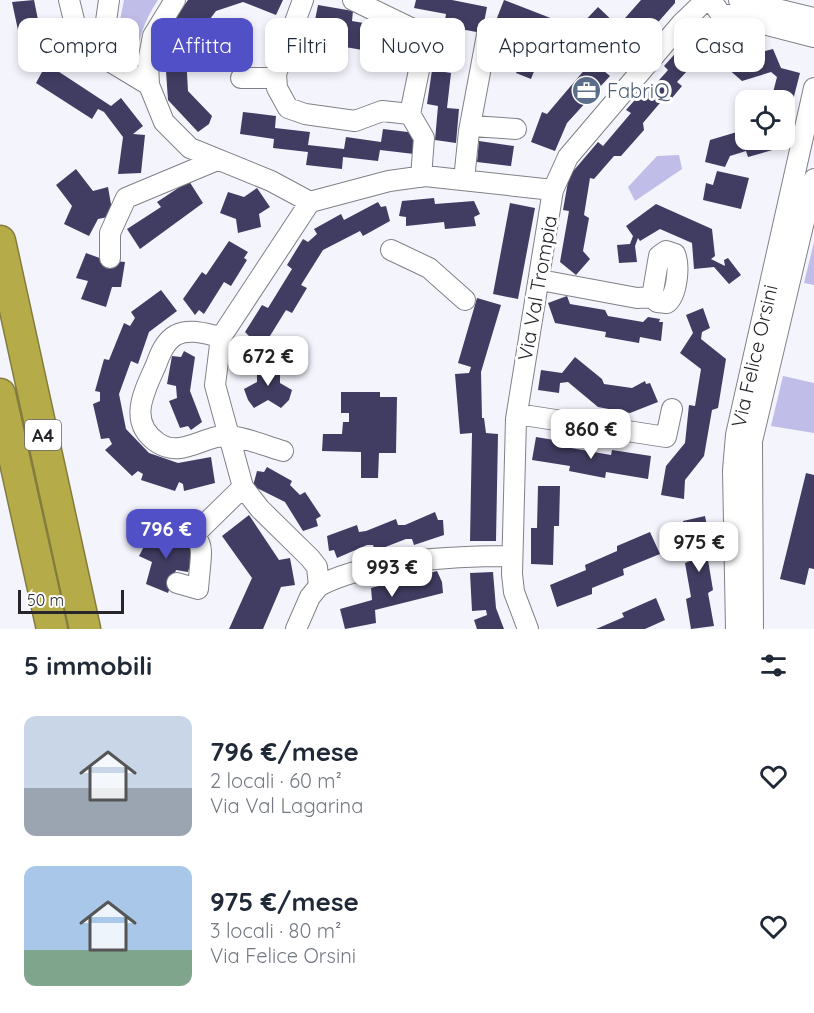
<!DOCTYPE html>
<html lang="it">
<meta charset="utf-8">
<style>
body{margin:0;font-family:Quicksand,sans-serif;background:#f2f2f3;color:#1f2937;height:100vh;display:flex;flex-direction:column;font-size:22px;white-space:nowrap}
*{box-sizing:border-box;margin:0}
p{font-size:20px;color:#747a83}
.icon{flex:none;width:33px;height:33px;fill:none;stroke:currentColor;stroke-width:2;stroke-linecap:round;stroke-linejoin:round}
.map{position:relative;height:629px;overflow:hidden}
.panel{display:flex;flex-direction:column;background:#fff;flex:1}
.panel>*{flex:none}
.top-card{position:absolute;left:18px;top:18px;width:778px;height:54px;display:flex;gap:12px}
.controls{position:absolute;left:735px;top:90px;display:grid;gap:12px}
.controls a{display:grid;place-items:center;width:60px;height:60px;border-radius:12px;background:#fff;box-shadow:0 3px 9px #0003;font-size:30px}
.scale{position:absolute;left:18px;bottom:15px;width:106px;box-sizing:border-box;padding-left:6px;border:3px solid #26262a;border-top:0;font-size:16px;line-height:21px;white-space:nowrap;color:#26262a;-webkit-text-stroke:4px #fff;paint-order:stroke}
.price{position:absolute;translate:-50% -51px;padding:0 14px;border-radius:12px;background:#fff;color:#222;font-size:20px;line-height:39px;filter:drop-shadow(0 2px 3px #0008)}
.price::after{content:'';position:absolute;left:50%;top:36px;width:18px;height:14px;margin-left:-9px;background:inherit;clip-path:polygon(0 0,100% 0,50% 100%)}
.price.selected{background:#5250c7;color:#fff}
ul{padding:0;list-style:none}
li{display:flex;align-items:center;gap:18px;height:150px;padding:0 24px}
li span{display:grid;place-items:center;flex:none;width:168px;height:120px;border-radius:12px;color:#555}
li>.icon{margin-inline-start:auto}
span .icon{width:72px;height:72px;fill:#fffc;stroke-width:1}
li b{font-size:26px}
h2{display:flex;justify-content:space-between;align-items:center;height:72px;padding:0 24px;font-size:26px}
.tag{padding:0 21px;border-radius:12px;background:#fff;box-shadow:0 3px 9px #0003;font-size:21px;line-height:54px}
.tag.selected{background:#5250c7;color:#fff}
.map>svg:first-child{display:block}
.green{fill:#c0bde8}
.building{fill:#413d62}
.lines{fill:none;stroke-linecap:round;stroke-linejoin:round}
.minor-casing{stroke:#808088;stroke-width:22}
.highway-casing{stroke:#847c3e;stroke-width:33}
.minor{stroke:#fff;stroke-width:20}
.highway{stroke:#b6ab49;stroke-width:30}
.labels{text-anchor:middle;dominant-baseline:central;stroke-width:6;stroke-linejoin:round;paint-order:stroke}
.shield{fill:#fff;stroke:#67676a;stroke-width:1.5}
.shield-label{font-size:18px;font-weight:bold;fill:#26262a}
.service-label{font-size:20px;fill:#4e5e75;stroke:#fff;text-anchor:start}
.street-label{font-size:20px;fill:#26262a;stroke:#fff}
</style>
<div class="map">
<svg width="814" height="629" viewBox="0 0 814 629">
<rect width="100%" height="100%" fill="#f4f4fd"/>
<path class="green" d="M124,0H158C143,22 136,45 136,71L109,57L106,43L115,45Z
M679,155L682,169L635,201L628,187L657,156Z
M814,242V285L804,283Z
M783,376L814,383V433L771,426Z"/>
<path class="building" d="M34,0L47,64L111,106L121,98L143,126L133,134L145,135L141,173L118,174L123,137L104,112L98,109L92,119L36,83L42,72L38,66L26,68L12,2Z
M188,0H283L276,15L243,2L216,11L195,39L172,23Z
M416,0H452L487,7L482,33L444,26L446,14L414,8Z
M504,0L566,24L557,45L546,41L531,79L516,73L520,63L512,59L508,69L491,62L505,27L495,23Z
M641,0H675V3L629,55L616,42L606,53L579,27L598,7L618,26Z
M318,5L353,11L352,21L387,27L385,37L418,42L413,69L378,63L380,53L345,47L347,36L313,30Z
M696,40L704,61L686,67L688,70L677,82L682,86L672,98L665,97L643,123L644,130L621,156H614L594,179L590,178L584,215L589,218L583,251L590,259L576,275L560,262L569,211L563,210L569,176L598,142L603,146L631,113L626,110L649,84L653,87L668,70L664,66L682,46Z
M734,45L746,56L773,49L781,68L800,73L791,108L784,111V100H771L777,77L771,72L742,81L719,61Z
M178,54L186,56L188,91L212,116L209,124L198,132L168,100L165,57Z
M592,61L610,76L567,123L555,151L531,142L542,112L547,114Z
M432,70L451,73L447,108L459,109L456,143L435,140L438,106L427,104Z
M243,112L276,116L275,128L310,132L308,145L344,149L346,137L381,142L383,129L416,133L414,154L380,150L378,161L343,157L342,169L306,165L308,152L273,148L274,139L240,134Z
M737,132L739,138L746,136V140H778L776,149L748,157L746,151L730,156L725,167L705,162L710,140Z
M479,141L514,146L511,166L477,162Z
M76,169L93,191L108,187L113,216L98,219L89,236L64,224L72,206L56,185Z
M717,171L749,178L741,209L703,200L706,183L713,185Z
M189,181L203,203L140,249L127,229L161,207L157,202Z
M257,188L270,207L259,214L261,227L238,233L236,219L220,213L228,192L244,197Z
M434,198L435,204L474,201L480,214L474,217L476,226L445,229L444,222L406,226V217L399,216L402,201Z
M378,202L381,207L386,206L390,221L363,236L360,231L323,250L301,285L307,288L292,313L286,310L265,344L261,341L257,344L245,332L262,305L268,308L292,269L287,265L303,239L308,242L317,234L314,229L341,214L344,220Z
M510,203L535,208L518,299L493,294Z
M656,204L712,229L715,256L711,259L725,266L724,260L728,258L741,275L729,284L714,267L694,269L692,243L660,229L640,241L638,238L635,246L637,262L619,263L617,245L630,244L633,236L626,226Z
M229,241L248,252L244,258L247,260L231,286L224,282L204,314L199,310L195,315L183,299L202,272L206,275Z
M86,253L105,260L125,262L121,287H112L106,307L81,299L88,281L76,278Z
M161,290L177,311L149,332L138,364L131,361L119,394L126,429L149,453L178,463L211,457L215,483L184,491L183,484L179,482L175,491L141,480L143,474L138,471L132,476L105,450L112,444L109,438L101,439L93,404L100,401V392L95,391L104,359L109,360L124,323L130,326L135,318L131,312Z
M567,296L570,304L605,310L608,316L643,322L648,317L660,319L659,322H663L661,341L640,337L639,343L605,337L606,332L555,323L548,303Z
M477,298L501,305L481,372L482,418H484L486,433L498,434L496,541H470L472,433L460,434L455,374L469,373L471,367L458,363Z
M703,308L710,328L702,332L701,339L726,359L718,408L712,410L704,456L685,480L684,499L661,495L666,466L685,443L689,405L695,406L701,369L680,353L693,333L686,315Z
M184,351L195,357L190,391L202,422L191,430L188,426L180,428L169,401L177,398L176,386L167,384L172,356L181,357Z
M575,357L602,379L604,384L632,388L645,381L646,384L650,383L658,402L630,413L598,407L568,382L560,383L559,393L538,390L541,370L562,373Z
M271,363L280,366V383L292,390L289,400L281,408L268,400L254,408L248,400L244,389L257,382V366Z
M341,392H380V397H397L396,453H379L378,478H361V452L322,451L323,434H342L343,422H349V413H341Z
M536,437L572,443L571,448L611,455L612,450L651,456L648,479L606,472L605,478L569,471L570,466L532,460Z
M267,467L292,481L290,485L300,495L305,492L321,516L316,519L318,526L303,531L285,502L253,486L257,471L264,472Z
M806,473L814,475V569L809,568L805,585L780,579Z
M538,486H560L559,526H554L553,565L531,564V528H537Z
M435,512L438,520H443L444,535L414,545L412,539H406L375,551L373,545H367L337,558L334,550L329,551L327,536L357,525L359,532L366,531L396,519L398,525H405Z
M249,515L279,560L290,558L295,585L281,587L263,629H229L252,578L222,536Z
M705,516L712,552L707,554L713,590L708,593L714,626L691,629L686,599L691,597L685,563L690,561L683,521Z
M152,531L172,541L196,543L188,572L176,570L168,593L146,584L152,562L139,556Z
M650,532L660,554L623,569L624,575L592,588V594L557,607L550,585L586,570L585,565L617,551V546Z
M437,571L442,582L443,593L375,610L376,623L345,629L340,609L372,600L371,588Z
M493,572L496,608L504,629H477L474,620L487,615L486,610L472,611L470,573Z
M656,598L665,620L645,629H596L624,617L622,613Z"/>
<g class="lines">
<defs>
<path id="minor" d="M69,0L78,36L101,56L149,85
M175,0L153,36L148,62L149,85L164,122L190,148L271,181L310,202
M303,0L276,74L277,88L288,108L305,114L355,121L382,111L410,114
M353,0L417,31L425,41L410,114L424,138L421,177
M711,0L720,13L814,37
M739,0L814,18
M101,56L109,0
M241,78H276
M472,126L516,129
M464,180L469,131L487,35
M310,202L389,181L425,176L553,190
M391,250L429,268L465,300
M110,258V233L126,198L217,160
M551,282L637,298L652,297L657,302L667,303C677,295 680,266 675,254L666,251L659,256L652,297
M221,337C206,334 190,328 176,335C165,341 160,354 156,365C144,392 127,422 158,443C182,459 207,433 230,436C247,438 266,446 283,451
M530,416L666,437L672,409
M159,521C210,540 202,537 198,589L177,583
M195,534L243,487
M319,586C367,560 457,556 511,556
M296,629L310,597L319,586L317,567L310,558L260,509L243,487L215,385L221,337L310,202
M528,629L514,592L512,574L516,419L553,190L568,157L682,23L706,0
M736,629L733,470L736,435L814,88
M753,629L752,441L814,179"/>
<path id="highway" d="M0,241L85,629
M0,394L52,629"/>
</defs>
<use href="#minor" class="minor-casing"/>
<use href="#highway" class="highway-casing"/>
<use href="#minor" class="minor"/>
<use href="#highway" class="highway"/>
</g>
<defs>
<symbol id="office-disc" viewBox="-11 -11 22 22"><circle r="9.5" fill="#5c6f8a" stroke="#fff"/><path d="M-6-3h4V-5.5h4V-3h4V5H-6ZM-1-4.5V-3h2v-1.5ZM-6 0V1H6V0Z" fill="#fff"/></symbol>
</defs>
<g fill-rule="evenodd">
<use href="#office-disc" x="570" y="74" width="33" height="33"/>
</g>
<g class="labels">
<rect class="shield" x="25" y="420" width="36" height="30" rx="4.5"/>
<g class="shield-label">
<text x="43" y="435">A4</text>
</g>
<g class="service-label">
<text x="607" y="90">FabriQ</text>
</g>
<g class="street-label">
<text transform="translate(537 288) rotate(-80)">Via Val Trompia</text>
<text transform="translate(754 356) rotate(-77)">Via Felice Orsini</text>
</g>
</g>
</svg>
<div class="controls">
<a><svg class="icon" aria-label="locate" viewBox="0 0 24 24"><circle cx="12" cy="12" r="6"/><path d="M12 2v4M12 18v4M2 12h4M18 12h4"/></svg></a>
</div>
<div class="scale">50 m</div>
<b class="price" style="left:268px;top:387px">672 €</b>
<b class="price" style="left:591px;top:460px">860 €</b>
<b class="price selected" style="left:166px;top:560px">796 €</b>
<b class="price" style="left:699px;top:573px">975 €</b>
<b class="price" style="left:392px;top:598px">993 €</b>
<div class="top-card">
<a class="tag">Compra</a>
<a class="tag selected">Affitta</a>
<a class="tag">Filtri</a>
<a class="tag">Nuovo</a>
<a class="tag">Appartamento</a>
<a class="tag">Casa</a>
</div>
</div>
<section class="panel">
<h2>5 immobili<svg class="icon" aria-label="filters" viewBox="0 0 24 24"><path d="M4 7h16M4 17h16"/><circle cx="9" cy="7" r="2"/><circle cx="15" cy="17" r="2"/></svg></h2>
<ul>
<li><span style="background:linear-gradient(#c9d6e8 60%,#9aa5b1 0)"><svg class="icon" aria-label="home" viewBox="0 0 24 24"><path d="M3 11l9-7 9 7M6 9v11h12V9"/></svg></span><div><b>796 €/mese</b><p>2 locali · 60 m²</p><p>Via Val Lagarina</p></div><svg class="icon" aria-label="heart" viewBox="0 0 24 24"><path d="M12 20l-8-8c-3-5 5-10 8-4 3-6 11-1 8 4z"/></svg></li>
<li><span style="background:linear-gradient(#a9c7e8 70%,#7fa58c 0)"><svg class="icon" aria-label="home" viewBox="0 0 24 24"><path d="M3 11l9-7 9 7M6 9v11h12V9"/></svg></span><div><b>975 €/mese</b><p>3 locali · 80 m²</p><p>Via Felice Orsini</p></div><svg class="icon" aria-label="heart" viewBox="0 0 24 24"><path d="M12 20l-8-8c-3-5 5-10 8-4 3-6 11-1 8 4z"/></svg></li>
</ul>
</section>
